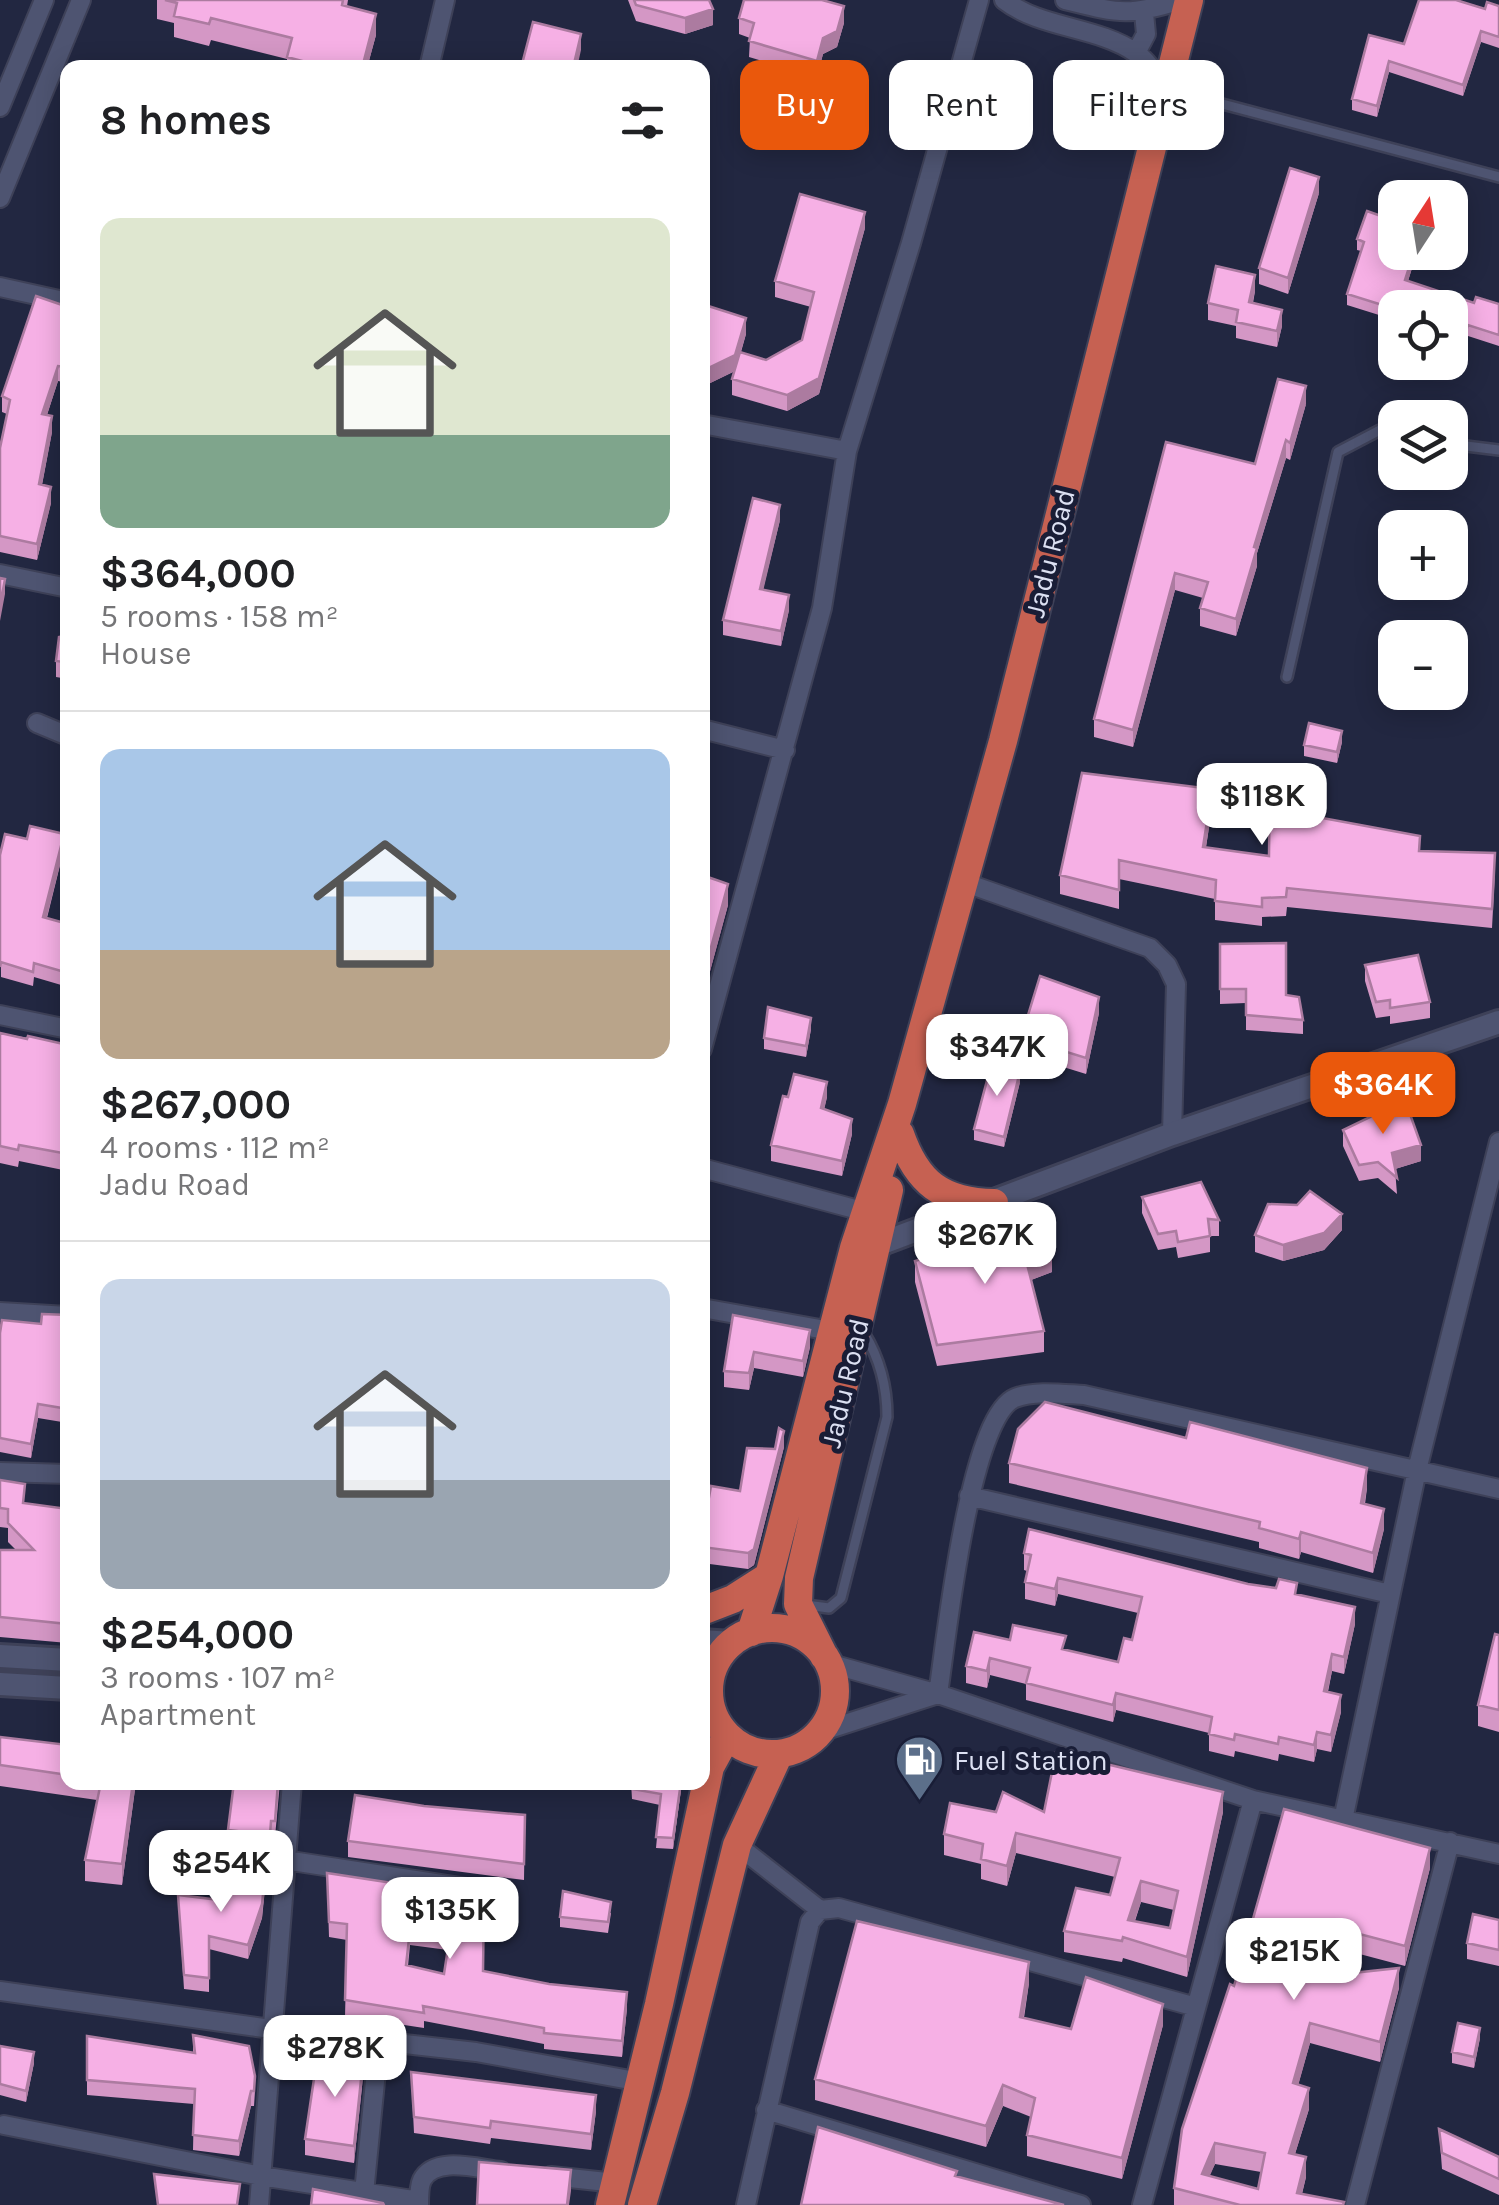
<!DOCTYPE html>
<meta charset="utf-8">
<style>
body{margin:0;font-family:Karla,sans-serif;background:#f2f2f2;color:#202124;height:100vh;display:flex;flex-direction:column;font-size:38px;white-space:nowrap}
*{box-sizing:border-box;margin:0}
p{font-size:32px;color:#757577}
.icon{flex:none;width:55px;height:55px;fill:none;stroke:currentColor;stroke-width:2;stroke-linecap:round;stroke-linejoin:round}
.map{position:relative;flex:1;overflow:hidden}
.sheet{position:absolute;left:60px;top:60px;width:650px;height:1730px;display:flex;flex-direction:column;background:#fff;border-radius:20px;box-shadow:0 5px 25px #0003}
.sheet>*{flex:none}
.hud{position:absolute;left:740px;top:60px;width:608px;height:90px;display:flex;gap:20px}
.needle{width:65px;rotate:12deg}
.fabs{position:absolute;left:1378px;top:180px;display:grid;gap:20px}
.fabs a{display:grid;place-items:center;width:90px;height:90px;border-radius:20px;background:#fff;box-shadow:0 5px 25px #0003;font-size:50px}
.price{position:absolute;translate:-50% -85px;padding:0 22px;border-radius:20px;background:#fff;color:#222;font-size:32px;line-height:65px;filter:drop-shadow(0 2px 5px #0008)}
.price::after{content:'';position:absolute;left:50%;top:60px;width:30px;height:22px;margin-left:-15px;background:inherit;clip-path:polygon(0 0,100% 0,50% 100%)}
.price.selected{background:#ea580c;color:#fff}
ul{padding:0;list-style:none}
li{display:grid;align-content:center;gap:20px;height:530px;padding:0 40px}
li+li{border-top:2px solid #e0e0e0}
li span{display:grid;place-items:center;height:310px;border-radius:20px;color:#555}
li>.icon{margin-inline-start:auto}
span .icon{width:180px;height:180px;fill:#fffc;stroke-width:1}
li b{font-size:42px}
h2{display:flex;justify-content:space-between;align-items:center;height:120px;padding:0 40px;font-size:42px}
.chip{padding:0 35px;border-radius:20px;background:#fff;box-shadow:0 5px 25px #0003;font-size:35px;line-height:90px}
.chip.selected{background:#ea580c;color:#fff}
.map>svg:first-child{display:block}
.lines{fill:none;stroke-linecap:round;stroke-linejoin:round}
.service-casing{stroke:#3e4158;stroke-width:14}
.minor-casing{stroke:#3e4158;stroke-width:22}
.tertiary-casing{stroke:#3e4158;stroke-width:28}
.trunk-casing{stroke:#3e4158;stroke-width:32}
.service{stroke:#4e5471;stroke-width:9}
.minor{stroke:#4e5471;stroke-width:18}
.tertiary{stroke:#4e5471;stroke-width:22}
.trunk{stroke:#c66152;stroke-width:28}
.wall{fill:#d497c5;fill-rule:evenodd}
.shaded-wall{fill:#ac7ba0}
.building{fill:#f6b0e5;stroke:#ac7ba0;stroke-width:2.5;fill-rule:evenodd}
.labels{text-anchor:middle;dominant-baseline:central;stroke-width:10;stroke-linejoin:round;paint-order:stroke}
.street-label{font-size:28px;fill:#dce0f2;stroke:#191d36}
.poi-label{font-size:28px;fill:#dce0f2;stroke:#191d36;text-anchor:start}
</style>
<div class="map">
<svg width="1499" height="2205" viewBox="0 0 1499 2205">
<rect width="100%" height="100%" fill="#222741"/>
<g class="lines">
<defs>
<path id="service" d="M1173,91L1499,177
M1450,444L1499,450
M1287,677L1338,452L1380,430L1395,433
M806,1605L829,1608L841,1598L887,1417C887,1387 880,1359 864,1333"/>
<path id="minor" d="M1004,0C1041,29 1097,26 1136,53C1149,62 1157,77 1166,90
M1065,0C1118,13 1128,17 1181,0
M1136,53L1146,34L1144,13
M429,68L445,0
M0,107L44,0
M0,198L81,0
M0,287L68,302
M702,424L847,451
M0,574L68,588
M37,723L68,736
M702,729L785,750
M963,882L1150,948L1167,965L1176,984L1172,1134
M0,1015L68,1029
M702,1049L822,608L847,451L911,243L979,0
M702,1168L866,1212
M702,1308L831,1331
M0,1312L68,1316
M0,1472L68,1474
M969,1496L1390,1594
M828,1663L938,1694L1253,1800L1499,1854
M938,1694C946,1642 969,1417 1015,1398C1034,1390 1064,1394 1084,1395L1499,1489
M820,1732L938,1694
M1343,1820L1417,1470L1499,1142
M737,1845L820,1910L839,1908L1196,2007
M285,1860L500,1893
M0,1991L271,2029L476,2052L641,2082
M766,2110L1081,2205
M4,2125L261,2176L419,2201
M551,2176L616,2183
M364,2193L379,2041
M259,2205L292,1782
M419,2205C419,2198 419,2186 422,2180C435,2155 479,2169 501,2171
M746,2205L810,1922L820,1910
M1142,2205L1253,1800
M1355,2205L1450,1842"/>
<path id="tertiary" d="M862,1247L877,1245L1172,1134L1499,1022
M702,1641L731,1643
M0,1656L68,1660
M0,1684L68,1688
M702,1728L721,1729"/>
<path id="trunk" d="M900,1134C917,1183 942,1202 994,1203
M702,1611L733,1599L769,1576
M709 1691a63 63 0 1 1 126 0a63 63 0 1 1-126 0Z
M751,1632L769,1576L854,1248L902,1104L1003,741L1189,0
M824,1656L798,1604L799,1578L889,1190
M610,2205L659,2004L710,1767L727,1736
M642,2205L675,2093L737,1845L779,1754"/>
</defs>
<use href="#service" class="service-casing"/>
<use href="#minor" class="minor-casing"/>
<use href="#tertiary" class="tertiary-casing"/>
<use href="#trunk" class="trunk-casing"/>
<use href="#service" class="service"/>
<use href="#minor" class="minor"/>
<use href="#tertiary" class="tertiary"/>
<use href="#trunk" class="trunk"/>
</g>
<path class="wall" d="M157,0H348L347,6L376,35L367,68H287V59L211,40L209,46L174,37V23L157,19Z
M628,0H709L713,25L685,34L636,21Z
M1499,6V48L1481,42L1463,96L1389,72L1377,117L1352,110V99L1404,44L1485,9Z
M739,18L844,23L837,47L823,54L817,77L749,57L750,38L739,34Z
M1319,193L1288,294L1259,284V268Z
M865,228L819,394L787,411L732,395V379L735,371L702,387V304L746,334L741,352L766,360L802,340L811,307L775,297V281Z
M1357,239L1395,252H1417L1408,281L1474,303L1499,304V346L1468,336L1466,342L1450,337V308H1395V320L1347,305V294L1361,251L1357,250Z
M1255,291L1253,303L1282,326L1277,347L1236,338V326L1208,320V303Z
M68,307V383L58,381L47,415L52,432L42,485L51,503L37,560L0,552V448L7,414L2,412V396Z
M1306,404L1290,460L1286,458L1257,553V566L1236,636L1200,626V608L1203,598L1175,590L1133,747L1094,737V719L1166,442L1255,464Z
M780,520L763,589L789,610L781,646L723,635V620Z
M68,635V690H62V678L56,677V661Z
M1342,742L1337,763L1304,756V745Z
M1212,808L1206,847L1269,856L1307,815L1420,851L1495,872L1492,928L1287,907L1286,916L1262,917V926L1215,920V899L1119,879V909L1060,894V875Z
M64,849L47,918L68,924V987L34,977L33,986L1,977L0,855Z
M702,875L728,905L706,986L702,985Z
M1220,944L1286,995L1303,1020V1034L1246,1030V1003L1220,1004Z
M1365,965L1430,1002V1018L1390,1024V1016L1376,1018L1365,981Z
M1099,1013L1086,1074L1021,1054V1038Z
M811,1029L806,1057L764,1049V1038Z
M0,1033L68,1045V1171L19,1161L18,1167L0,1163Z
M1020,1082L1004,1147L974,1140V1129Z
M788,1097H827L824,1109L852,1134L842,1176L771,1161V1145Z
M1343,1130L1421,1161L1395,1169L1397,1194L1378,1178L1359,1181L1343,1146Z
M1142,1197L1219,1220V1236H1210V1252L1178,1258L1176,1247L1158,1250L1142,1213Z
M1342,1230L1324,1250L1283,1261L1255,1252V1235Z
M915,1261L1052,1272L1031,1280L1044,1331V1352L937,1366L915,1282Z
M68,1315V1423L38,1418L31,1458L0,1452V1333L41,1324Z
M733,1315L810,1347L803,1377L754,1368L749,1390L724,1387V1371Z
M784,1447L754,1565L748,1569L702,1563V1537L775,1449Z
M1009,1463L1367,1488L1365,1504L1384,1529L1373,1573L1301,1552L1299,1559L1259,1548V1542L1009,1483Z
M0,1480L25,1503L68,1509V1643L0,1637V1550H16L8,1542V1528L0,1527Z
M1024,1553L1248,1584L1297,1594L1355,1624L1344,1674L1332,1671L1328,1692L1341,1712L1331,1752L1317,1749L1314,1762L1279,1754L1278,1761L1235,1751L1234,1757L1209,1751V1733L1116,1710L1113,1722L1026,1700V1684L990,1675L987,1688L966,1683V1666L1010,1640L1066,1650L1118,1662L1132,1640L1138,1613L1058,1594L1055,1606L1025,1599V1582L1027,1571L1024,1570Z
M1499,1635V1732L1478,1726V1705Z
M0,1737L68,1745V1782H136L122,1885L85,1881V1860L97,1800L0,1786Z
M280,1782L275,1837H271L270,1851L228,1847V1830Z
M428,1782H454V1786Z
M631,1782H682L673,1849L656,1848L660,1805L632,1799Z
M424,1806L525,1815L524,1880L348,1857V1841Z
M996,1812H1223L1187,1977L1123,1958L1122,1962L1064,1952V1931L1110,1895L1115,1877L1016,1853L1007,1886L981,1879V1864L944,1855V1834ZM1141,1902L1174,1910L1170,1928L1135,1921Z
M1430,1868L1405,1966L1352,1952L1347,1973L1399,1988L1380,2062L1310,2043L1298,2085L1309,2109L1295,2154L1306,2177L1302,2194L1344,2205H1174V2188L1234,1986ZM1215,2164L1261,2172L1258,2189L1209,2176Z
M327,1873L484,1897L483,1971L627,2008L622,2057L544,2049V2044L424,2021V2028L345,2016L347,1940L329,1937ZM410,1945L448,1950L444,1974L408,1966Z
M266,1880L262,1918L248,1959L209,1949V1992L184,1989L178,1895L220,1900Z
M611,1913L608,1933L560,1927V1917Z
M1499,1920V1966L1467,1959V1943Z
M1029,1983L1024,2018L1071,2029L1163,2025L1122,2179L1027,2156V2135L1031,2117L1003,2106L986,2147L815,2100V2079Z
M193,2035L255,2091L254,2106H251L239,2156L193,2150L194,2104L87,2095V2036L193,2053Z
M1480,2038L1474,2068L1452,2063V2052Z
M0,2046L34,2063L26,2102L0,2095Z
M411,2072L596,2111L591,2150L491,2138L490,2144L414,2133Z
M363,2077L354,2163L305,2155V2139Z
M1439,2129L1499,2157V2195L1442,2169Z"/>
<path class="shaded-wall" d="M844,6V23L837,47L823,54L817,77V61L823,38Z
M713,9V25L685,34V18Z
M376,14V35L367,68H362Z
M1481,31V42L1463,96V85Z
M581,34V50L577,68H573Z
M1389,61V72L1377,117V106Z
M1319,177V193L1288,294V278Z
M865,212V228L819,394L787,411V395Z
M1414,252H1417L1405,291V280Z
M1255,275V291L1249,319V302Z
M1282,310V326L1277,347V331Z
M746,318V334L735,371L702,387V371Z
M58,366V381L42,430V414Z
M1306,386V404L1290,460V443Z
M52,416V432L39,500V484Z
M1286,440V458L1257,553V566L1236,636V619L1254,547Z
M51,487V503L37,560V544Z
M780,505V520L760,604V589Z
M1175,573V590L1133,747V730Z
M5,579V594L0,621V606Z
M789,595V610L781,646V631Z
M1342,731V742L1337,763V752Z
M1212,789V808L1203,866V847Z
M64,834V849L43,932V917Z
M728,884V905L706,986V966Z
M1099,997V1013L1086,1074V1058Z
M811,1018V1029L806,1057V1046Z
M1020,1071V1082L1004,1147V1137Z
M827,1082V1097L821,1124V1108Z
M852,1119V1134L842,1176V1161Z
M1421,1145V1161L1392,1170V1153Z
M1342,1214V1230L1324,1250L1283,1261V1245Z
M1052,1251V1272L1026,1282V1260Z
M810,1330V1347L803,1377V1361Z
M754,1352V1368L749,1390V1373Z
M38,1404V1418L31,1458V1444Z
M784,1431V1447L754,1565L748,1569V1553Z
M1367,1468V1488L1361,1523V1503Z
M1384,1509V1529L1373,1573V1553Z
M1301,1532V1552L1299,1559V1539Z
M1058,1578V1594L1055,1606V1589Z
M1355,1607V1624L1344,1674V1657Z
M1332,1654V1671L1324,1708V1691Z
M990,1658V1675L987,1688V1671Z
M1116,1693V1710L1113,1722V1705Z
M1341,1695V1712L1331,1752V1735Z
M1317,1732V1749L1314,1762V1745Z
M133,1782H136L122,1885V1864Z
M681,1782H682L673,1849V1838Z
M1223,1792V1812L1187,1977V1957Z
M1016,1833V1853L1007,1886V1866Z
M1430,1848V1868L1405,1966V1946Z
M266,1866L262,1918L248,1959V1945Z
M1141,1881V1902L1128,1940V1920Z
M1352,1932V1952L1343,1994V1974Z
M1029,1962V1983L1020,2039V2017Z
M1399,1968V1988L1380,2062V2042Z
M627,1992V2008L622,2057V2041Z
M1163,2004V2025L1122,2179V2158Z
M1310,2023V2043L1293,2104V2083Z
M1480,2028V2038L1474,2068V2057Z
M34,2052V2063L26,2102V2091Z
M363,2061V2077L354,2163V2146Z
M1003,2085V2106L986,2147V2126Z
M1309,2088V2109L1289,2173V2153Z
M251,2091V2106L239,2156V2141Z
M596,2095V2111L591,2150V2134Z
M1215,2143V2164L1202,2194V2174Z
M1306,2157V2177L1299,2205L1297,2193Z
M571,2170V2191L569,2205H567Z"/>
<path class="building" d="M165,0H343L342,5L376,14L362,68H307L306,62L287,57L292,38L211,18L209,24L174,16L177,3Z
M634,0H709L713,9L685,18L636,5Z
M744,0H822L844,6L837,31L823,38L817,61L749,41L754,23L739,18Z
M1419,0H1456L1485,9L1487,2L1499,6V37L1481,31L1463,85L1389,61L1377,106L1352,99L1369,35L1404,44Z
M533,22L581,34L573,68H521Z
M1290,168L1319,177L1288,278L1259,268Z
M800,194L865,212L819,378L787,395L732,379L740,352L766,360L802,340L814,292L775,281Z
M1367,211L1395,221V252H1414L1405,280L1474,303L1476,297L1499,304V335L1468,325L1466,331L1450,326V308H1395V309L1347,294L1364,242L1357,239Z
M1216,266L1255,275L1249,302L1282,310L1277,331L1236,322L1238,310L1208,303Z
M36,296L68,307V367L58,366L42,414L52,416L39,484L51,487L37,544L0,536V448L10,400L2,396Z
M702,304L746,318L735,355L702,371Z
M1278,379L1306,386L1290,443L1286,440L1254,547L1257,548L1236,619L1200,608L1208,582L1175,573L1133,730L1094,719L1166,442L1255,464Z
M753,498L780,505L760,589L789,595L781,631L723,620Z
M0,578L5,579L0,606Z
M68,635V674L62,673L64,662L56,661L59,637Z
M1309,723L1342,731L1337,752L1304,745Z
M1270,770L1307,771L1306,815L1420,836L1419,851L1495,853L1492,909L1287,888L1286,897L1262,898V907L1215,901L1216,880L1119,860V890L1060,875L1082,773L1212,789L1203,847L1269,856Z
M30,826L64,834L43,917L68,924V973L34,963L33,972L1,962L0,967V855L5,834L27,839Z
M702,875L728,884L706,966L702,964Z
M1286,943V995L1299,997L1303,1020L1246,1015V989H1220V944Z
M1418,955L1430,1002L1390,1008V1000L1376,1002L1365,965Z
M1040,976L1099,997L1086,1058L1021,1038Z
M768,1007L811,1018L806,1046L764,1038Z
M0,1033L27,1039L28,1036L68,1045V1154L19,1145L18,1150L0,1146Z
M993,1058L1020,1071L1004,1137L974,1129Z
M794,1074L827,1082L821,1108L852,1119L842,1161L771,1145L783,1096L788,1097Z
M1405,1100L1421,1145L1392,1153L1397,1178L1378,1162L1359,1165L1343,1130Z
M1201,1182L1219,1220L1208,1219L1210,1236L1178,1242L1176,1231L1158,1234L1142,1197Z
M1310,1191L1342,1214L1324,1233L1283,1245L1255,1235L1268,1204L1297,1205Z
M1043,1219L1052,1251L1026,1260L1044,1331L937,1345L915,1261Z
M42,1314L68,1315V1409L38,1404L31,1444L0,1438V1333L2,1320L41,1324Z
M733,1315L810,1330L803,1361L754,1352L749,1373L724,1371Z
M1045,1402L1186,1438L1190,1422L1367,1468L1361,1503L1384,1509L1373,1553L1301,1532L1299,1539L1259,1528L1260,1522L1009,1463L1018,1429Z
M779,1428L784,1431L754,1549L748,1553L702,1547V1537L711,1486L740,1491L747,1448L775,1449Z
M0,1480L25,1484L23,1503L68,1509V1624L0,1617V1550H34L8,1523V1509L0,1508Z
M1029,1529L1248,1584L1276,1588L1279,1579L1297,1583L1295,1594L1355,1607L1344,1657L1332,1654L1324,1691L1341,1695L1331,1735L1317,1732L1314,1745L1279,1737L1278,1744L1235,1734L1234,1740L1209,1734L1212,1717L1116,1693L1113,1705L1026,1683L1030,1668L990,1658L987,1671L966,1666L974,1632L1010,1640L1013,1625L1066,1636L1062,1649L1118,1662L1124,1638L1132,1640L1142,1597L1058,1578L1055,1589L1025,1582L1031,1555L1024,1553Z
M1495,1634L1499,1635V1710L1478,1705Z
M0,1737L68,1745V1775L0,1765Z
M1056,1752L1223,1792L1187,1957L1123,1937L1122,1941L1064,1931L1076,1888L1110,1895L1120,1858L1016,1833L1007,1866L981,1859L983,1844L944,1834L950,1803L996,1812L1003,1792L1044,1812ZM1141,1881L1178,1891L1170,1928L1128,1920Z
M101,1782H133L122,1864L85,1860Z
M234,1782H278L275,1821H271L270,1835L228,1830Z
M631,1782H681L673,1838L656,1837L661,1794L632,1789Z
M355,1795L424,1806L525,1815L524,1864L348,1841Z
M1284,1809L1430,1848L1405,1946L1352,1932L1343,1974L1399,1968L1380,2042L1310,2023L1293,2083L1309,2088L1289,2153L1306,2157L1297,2193L1344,2202L1343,2205H1240L1174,2188L1182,2129L1230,1984L1234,1986ZM1215,2143L1265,2153L1258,2189L1202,2174Z
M223,1860L266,1866L262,1904L248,1945L209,1936V1978L184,1975L178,1895L220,1900Z
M327,1873L484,1897L483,1971L549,1984L627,1992L622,2041L544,2033V2028L423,2006L424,2013L345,2000L347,1924L329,1922ZM410,1930L450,1935L444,1974L406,1965Z
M563,1891L611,1902L608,1922L560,1917Z
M1473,1914L1499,1920V1950L1467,1943Z
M857,1921L1029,1962L1020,2017L1071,2029L1086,1977L1163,2004L1122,2158L1027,2135L1035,2098L1003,2085L986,2126L815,2079Z
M1458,2023L1480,2028L1474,2057L1452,2052Z
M193,2035L249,2046L255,2076L254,2091H251L239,2141L193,2135L195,2089L87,2080V2036L195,2053Z
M0,2046L34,2052L26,2091L0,2084Z
M318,2052L363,2061L354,2146L305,2139Z
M411,2072L596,2095L591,2134L491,2121L490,2128L414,2117Z
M818,2127L957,2171L955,2176L1064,2205H801Z
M1439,2129L1499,2157V2179L1442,2153Z
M479,2162L571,2170L567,2205H477Z
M154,2174L240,2184L237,2205H158Z
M313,2189L383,2203L384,2205H311Z"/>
<defs>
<symbol id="fuel-pin" viewBox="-11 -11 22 30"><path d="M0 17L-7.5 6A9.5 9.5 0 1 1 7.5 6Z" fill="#5c6f8a" stroke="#191d36"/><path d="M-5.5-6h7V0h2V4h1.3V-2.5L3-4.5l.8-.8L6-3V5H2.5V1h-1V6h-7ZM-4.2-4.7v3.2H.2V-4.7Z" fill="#fff"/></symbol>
</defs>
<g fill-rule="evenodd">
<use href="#fuel-pin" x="892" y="1732" width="55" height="75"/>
</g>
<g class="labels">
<g class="street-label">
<text transform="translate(1050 553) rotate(-76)">Jadu Road</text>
<text transform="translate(845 1383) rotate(-77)">Jadu Road</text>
</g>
<g class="poi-label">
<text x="954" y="1760">Fuel Station</text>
</g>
</g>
</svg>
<div class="fabs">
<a><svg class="needle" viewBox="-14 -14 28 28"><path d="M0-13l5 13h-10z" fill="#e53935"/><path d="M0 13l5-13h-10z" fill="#757577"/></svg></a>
<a><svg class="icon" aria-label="locate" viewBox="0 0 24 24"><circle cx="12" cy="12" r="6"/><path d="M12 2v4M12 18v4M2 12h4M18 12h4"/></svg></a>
<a><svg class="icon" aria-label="layers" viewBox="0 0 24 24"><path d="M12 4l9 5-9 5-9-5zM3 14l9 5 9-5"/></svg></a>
<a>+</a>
<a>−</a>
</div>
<b class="price" style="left:1262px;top:848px">$118K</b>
<b class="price" style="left:997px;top:1099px">$347K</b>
<b class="price selected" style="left:1383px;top:1137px">$364K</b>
<b class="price" style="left:985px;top:1287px">$267K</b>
<b class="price" style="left:221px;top:1915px">$254K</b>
<b class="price" style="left:450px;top:1962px">$135K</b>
<b class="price" style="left:1294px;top:2003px">$215K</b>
<b class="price" style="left:335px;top:2100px">$278K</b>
<div class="hud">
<a class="chip selected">Buy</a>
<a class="chip">Rent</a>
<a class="chip">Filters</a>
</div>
<section class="sheet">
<h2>8 homes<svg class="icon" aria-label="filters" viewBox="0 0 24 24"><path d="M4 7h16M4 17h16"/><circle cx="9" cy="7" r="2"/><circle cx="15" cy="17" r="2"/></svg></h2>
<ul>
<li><span style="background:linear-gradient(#dfe7d0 70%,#7fa58c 0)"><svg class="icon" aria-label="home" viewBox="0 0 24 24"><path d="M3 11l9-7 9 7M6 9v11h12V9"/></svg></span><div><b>$364,000</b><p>5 rooms · 158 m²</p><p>House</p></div></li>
<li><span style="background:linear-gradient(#a9c7e8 65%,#b9a48a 0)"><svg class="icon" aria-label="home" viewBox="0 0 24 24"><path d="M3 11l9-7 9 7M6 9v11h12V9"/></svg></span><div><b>$267,000</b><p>4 rooms · 112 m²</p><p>Jadu Road</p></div></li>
<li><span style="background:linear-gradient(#c9d6e8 65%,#9aa5b1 0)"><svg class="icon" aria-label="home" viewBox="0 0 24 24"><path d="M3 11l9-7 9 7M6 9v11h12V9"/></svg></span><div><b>$254,000</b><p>3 rooms · 107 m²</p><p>Apartment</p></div></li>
</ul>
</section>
</div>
